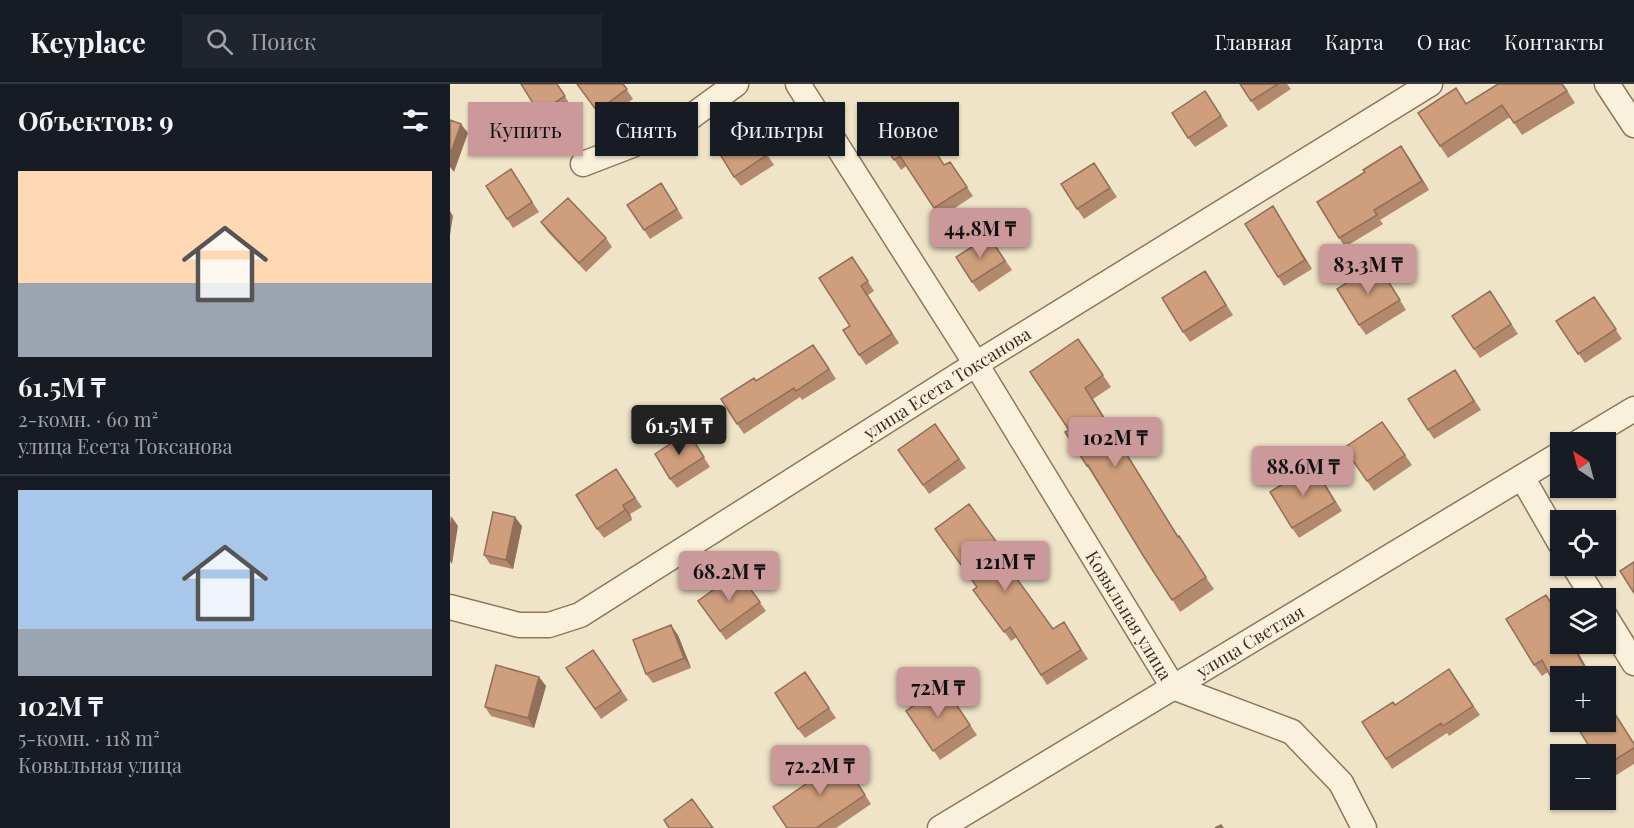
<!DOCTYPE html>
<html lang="ru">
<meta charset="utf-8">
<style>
body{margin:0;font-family:"Playfair Display",serif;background:#20242c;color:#f1f3f6;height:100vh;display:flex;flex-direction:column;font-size:22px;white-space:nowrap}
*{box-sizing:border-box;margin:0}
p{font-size:20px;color:#9ea1a6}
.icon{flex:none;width:33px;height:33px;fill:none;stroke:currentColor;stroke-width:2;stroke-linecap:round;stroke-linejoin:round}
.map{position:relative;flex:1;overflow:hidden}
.drawer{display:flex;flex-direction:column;background:#171b24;width:450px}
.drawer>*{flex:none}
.guide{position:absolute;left:18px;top:18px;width:570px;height:54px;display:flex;gap:12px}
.needle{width:39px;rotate:324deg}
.tools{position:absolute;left:1100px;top:348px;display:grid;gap:12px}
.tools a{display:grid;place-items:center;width:66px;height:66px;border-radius:0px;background:#171b24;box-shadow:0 2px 4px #0004;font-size:30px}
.price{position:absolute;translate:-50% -51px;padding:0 14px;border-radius:6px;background:#cc999b;color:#111;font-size:20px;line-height:39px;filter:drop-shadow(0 2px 3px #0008)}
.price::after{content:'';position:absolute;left:50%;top:36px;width:18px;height:14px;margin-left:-9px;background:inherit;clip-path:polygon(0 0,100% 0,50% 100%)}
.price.active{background:#222;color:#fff}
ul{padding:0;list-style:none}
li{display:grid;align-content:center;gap:12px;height:318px;padding:0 18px}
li+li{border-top:2px solid #363941}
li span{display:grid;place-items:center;height:186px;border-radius:0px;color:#555}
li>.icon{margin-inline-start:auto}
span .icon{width:108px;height:108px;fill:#fffc;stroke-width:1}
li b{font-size:26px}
h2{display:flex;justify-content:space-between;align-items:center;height:72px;padding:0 18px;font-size:26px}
.tag{padding:0 21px;border-radius:0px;background:#171b24;box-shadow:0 2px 4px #0004;font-size:21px;line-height:54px}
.tag.active{background:#cc999b;color:#111}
header{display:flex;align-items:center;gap:36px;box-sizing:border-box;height:84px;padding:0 30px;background:#171b24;border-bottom:2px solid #363941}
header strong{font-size:28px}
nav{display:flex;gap:33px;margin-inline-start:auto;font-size:21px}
.search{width:420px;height:54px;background:#20242c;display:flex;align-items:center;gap:15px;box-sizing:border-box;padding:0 21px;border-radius:0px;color:#9ea1a6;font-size:22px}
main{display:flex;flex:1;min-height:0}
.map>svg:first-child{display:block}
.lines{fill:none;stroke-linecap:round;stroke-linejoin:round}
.minor-casing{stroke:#8d765c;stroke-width:27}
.minor{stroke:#faf1dc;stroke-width:24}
.wall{fill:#b2896c}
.shaded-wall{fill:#916f58}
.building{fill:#cf9f7d;stroke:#916f58;stroke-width:1.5}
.labels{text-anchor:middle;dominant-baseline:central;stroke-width:5;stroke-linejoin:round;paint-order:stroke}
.street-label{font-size:18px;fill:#3d2e20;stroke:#f7eed8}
</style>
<header>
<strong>Keyplace</strong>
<div class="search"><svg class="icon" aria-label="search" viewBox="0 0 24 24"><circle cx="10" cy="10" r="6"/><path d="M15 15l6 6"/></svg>Поиск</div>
<nav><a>Главная</a><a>Карта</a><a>О нас</a><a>Контакты</a></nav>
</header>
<main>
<section class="drawer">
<h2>Объектов: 9<svg class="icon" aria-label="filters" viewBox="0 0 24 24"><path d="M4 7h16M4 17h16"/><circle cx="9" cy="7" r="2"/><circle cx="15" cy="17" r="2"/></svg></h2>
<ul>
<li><span style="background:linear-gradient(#ffd9b3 60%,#9aa5b1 0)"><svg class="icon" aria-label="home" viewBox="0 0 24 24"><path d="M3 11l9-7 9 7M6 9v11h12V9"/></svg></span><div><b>61.5M ₸</b><p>2-комн. · 60 m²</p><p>улица Есета Токсанова</p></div></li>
<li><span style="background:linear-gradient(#a9c7e8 75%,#9aa5b1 0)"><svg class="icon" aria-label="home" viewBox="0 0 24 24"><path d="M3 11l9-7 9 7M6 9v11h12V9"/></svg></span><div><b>102M ₸</b><p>5-комн. · 118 m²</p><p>Ковыльная улица</p></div></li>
</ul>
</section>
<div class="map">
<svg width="1184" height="744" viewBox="0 0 1184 744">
<rect width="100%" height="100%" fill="#f0e4c8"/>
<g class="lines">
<defs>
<g id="minor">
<path id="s1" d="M348,0L526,280L723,603L842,648L891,699L914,744"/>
<path d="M1157,0L1184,41"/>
<path d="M133,80L224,45L286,0"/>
<path d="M1129,358L1184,325"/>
<path d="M1072,393L1110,459"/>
<path d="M1124,482L1144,514"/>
<path id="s2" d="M0,523L69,541H99L130,531L526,280L980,0"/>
<path d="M1155,532L1184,579"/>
<path id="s3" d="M490,744L1110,370"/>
</g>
</defs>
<use href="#minor" class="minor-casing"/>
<use href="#minor" class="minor"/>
</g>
<path class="wall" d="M107,0L121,22L95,38L89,29Z
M127,0H173L183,15L153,37Z
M790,0H837L841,5L808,27Z
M1113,0L1125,19L1072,51L1060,33L998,74L968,29Z
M755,7L778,42L745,63L738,54Z
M301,46L324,81L291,102L284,93Z
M428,51L495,81L500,78L523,112L490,134L456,82L451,86Z
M958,72L979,106L930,136L933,140L895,163L889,154Z
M644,79L667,113L634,135L627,125Z
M61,85L89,128L63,144L57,135Z
M211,99L233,134L200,155L194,146Z
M829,132L862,185L834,202L828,193Z
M91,138L156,154L162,163L136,188L98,148Z
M539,152L562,186L529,208L522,198Z
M408,182L424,207L418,211L449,259L416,281L409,271L400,242Z
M755,187L783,231L740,258L733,248Z
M934,190L956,226L916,251L909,241Z
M1040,207L1068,250L1030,274L1024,265Z
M1144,213L1172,255L1135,279L1106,237Z
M628,255L661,303L643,315L728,453L764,505L730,528L637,382Z
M370,270L386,295L352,316L350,313L294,350L287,340L306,297Z
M1005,286L1031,326L984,355L978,346Z
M932,338L962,381L924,407L894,364Z
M485,340L516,384L479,410L448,366Z
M244,358L260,383L227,404L220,395Z
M863,381L892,427L849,454L842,444Z
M166,385L192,423L180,430L182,436L154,454L147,445Z
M519,420L554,470L550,472L603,545L620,547L638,575L597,601L567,553L561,557L523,506L527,503Z
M72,442L63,485L40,480L34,471Z
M288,488L316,527L276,556L248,517Z
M1096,511L1104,522L1110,560H1126L1132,568L1129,570L1141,592H1110L1098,588L1092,592L1084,581Z
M228,551L241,584L203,599L196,590Z
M143,566L178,616L151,635L116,584Z
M999,585L1030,631L999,652L997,649L942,685L912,638L945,621Z
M355,588L386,634L355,654L348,645Z
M89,593L96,602L84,644L41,632L35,623Z
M493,601L527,651L490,676L456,627Z
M1162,625L1184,659V680L1160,695L1155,688V670L1159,627Z
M393,677L421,720L386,744H337Z"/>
<path class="shaded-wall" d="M11,40L18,49L4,88L0,83V71Z
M951,62L958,72L979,106L972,97Z
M823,122L829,132L862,185L855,176Z
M0,127L3,132L0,151Z
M635,304L643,315L736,465L728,453Z
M173,421L180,430L182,436L175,426Z
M1,432L8,442L2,480L0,477V440Z
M65,433L72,442L63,485L56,476Z
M221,541L228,551L241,584L234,574Z
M1122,560L1129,570L1141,592H1139Z
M89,593L96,602L84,644L78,634Z"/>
<path class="building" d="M71,0H107L115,12L89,29Z
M127,0H173L177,5L147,27Z
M790,0H828L801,17Z
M1048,0H1112L1117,7L1064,39L1052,21L990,62L968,29L1006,4L1016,20Z
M755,7L771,32L738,54L722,29Z
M461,30L494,81L500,78L517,103L484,124L450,72L444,76L428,51Z
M0,36L11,40L0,71Z
M301,46L317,71L284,93L268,67Z
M951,62L972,97L924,126L927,131L889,154L867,118L915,88L913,86Z
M644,79L660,104L627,125L611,100Z
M61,85L82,118L57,135L36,102Z
M211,99L227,125L194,146L177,121Z
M118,114L156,154L129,179L91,138Z
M823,122L855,176L828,193L795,140Z
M539,152L555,177L522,198L506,173Z
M402,173L418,197L411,202L442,250L409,271L393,246L400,242L369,194Z
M927,180L950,216L909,241L887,205Z
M755,187L776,221L733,248L712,214Z
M1040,207L1061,240L1024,265L1002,232Z
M1144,213L1166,245L1128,270L1106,237Z
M628,255L653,291L635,304L728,453L729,452L756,493L722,516L694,473L638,381L637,382L615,348L619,346L580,288Z
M363,261L379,285L346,307L344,304L287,340L271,315L304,294L306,297Z
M1005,286L1024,317L978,346L958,315Z
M932,338L955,371L917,397L894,364Z
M485,340L509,375L473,401L448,366Z
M238,348L254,373L220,395L205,370Z
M863,381L885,418L842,444L820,408Z
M166,385L185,414L173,421L175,426L147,445L126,411Z
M519,420L548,460L544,463L603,545L614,538L631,566L591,591L560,543L554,548L523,506L527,503L485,445Z
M43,428L65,433L56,476L34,471Z
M1184,478V509L1170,487Z
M288,488L310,518L270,547L248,517Z
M1096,511L1110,534V560H1122L1139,592H1110V611L1092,576L1084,581L1056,535Z
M221,541L234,574L196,590L183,556Z
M143,566L171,607L145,625L116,584Z
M46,581L89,593L78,634L35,623Z
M999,585L1023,622L993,642L991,639L936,675L912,638L943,618L945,621Z
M355,588L379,624L348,645L325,609Z
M493,601L520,641L483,667L456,627Z
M1155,622L1158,628L1162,625L1184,660V664L1155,682V670H1144L1124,638H1155Z
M387,668L415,711L366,744H337L323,723L360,697L355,689Z
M242,715L263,744H219L214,736Z
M771,741L773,744H765Z"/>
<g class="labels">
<g class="street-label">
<text stroke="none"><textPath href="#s2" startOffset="568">улица Есета Токсанова</textPath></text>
<text stroke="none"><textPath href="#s1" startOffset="626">Ковыльная улица</textPath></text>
<text stroke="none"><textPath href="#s3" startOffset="362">улица Светлая</textPath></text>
</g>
</g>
</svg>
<div class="tools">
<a><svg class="needle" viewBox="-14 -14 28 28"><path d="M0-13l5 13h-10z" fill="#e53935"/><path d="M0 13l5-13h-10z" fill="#9ea1a6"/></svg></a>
<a><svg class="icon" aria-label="locate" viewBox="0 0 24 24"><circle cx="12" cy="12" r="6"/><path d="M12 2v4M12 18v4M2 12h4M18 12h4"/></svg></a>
<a><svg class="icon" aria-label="layers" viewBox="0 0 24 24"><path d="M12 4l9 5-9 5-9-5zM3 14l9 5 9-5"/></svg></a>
<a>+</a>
<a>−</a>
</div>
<b class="price" style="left:530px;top:175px">44.8M ₸</b>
<b class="price" style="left:918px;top:211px">83.3M ₸</b>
<b class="price active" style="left:229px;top:372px">61.5M ₸</b>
<b class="price" style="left:665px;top:384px">102M ₸</b>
<b class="price" style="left:853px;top:413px">88.6M ₸</b>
<b class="price" style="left:555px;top:508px">121M ₸</b>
<b class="price" style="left:279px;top:518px">68.2M ₸</b>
<b class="price" style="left:488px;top:634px">72M ₸</b>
<b class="price" style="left:370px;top:712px">72.2M ₸</b>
<div class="guide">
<a class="tag active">Купить</a>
<a class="tag">Снять</a>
<a class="tag">Фильтры</a>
<a class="tag">Новое</a>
</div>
</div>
</main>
